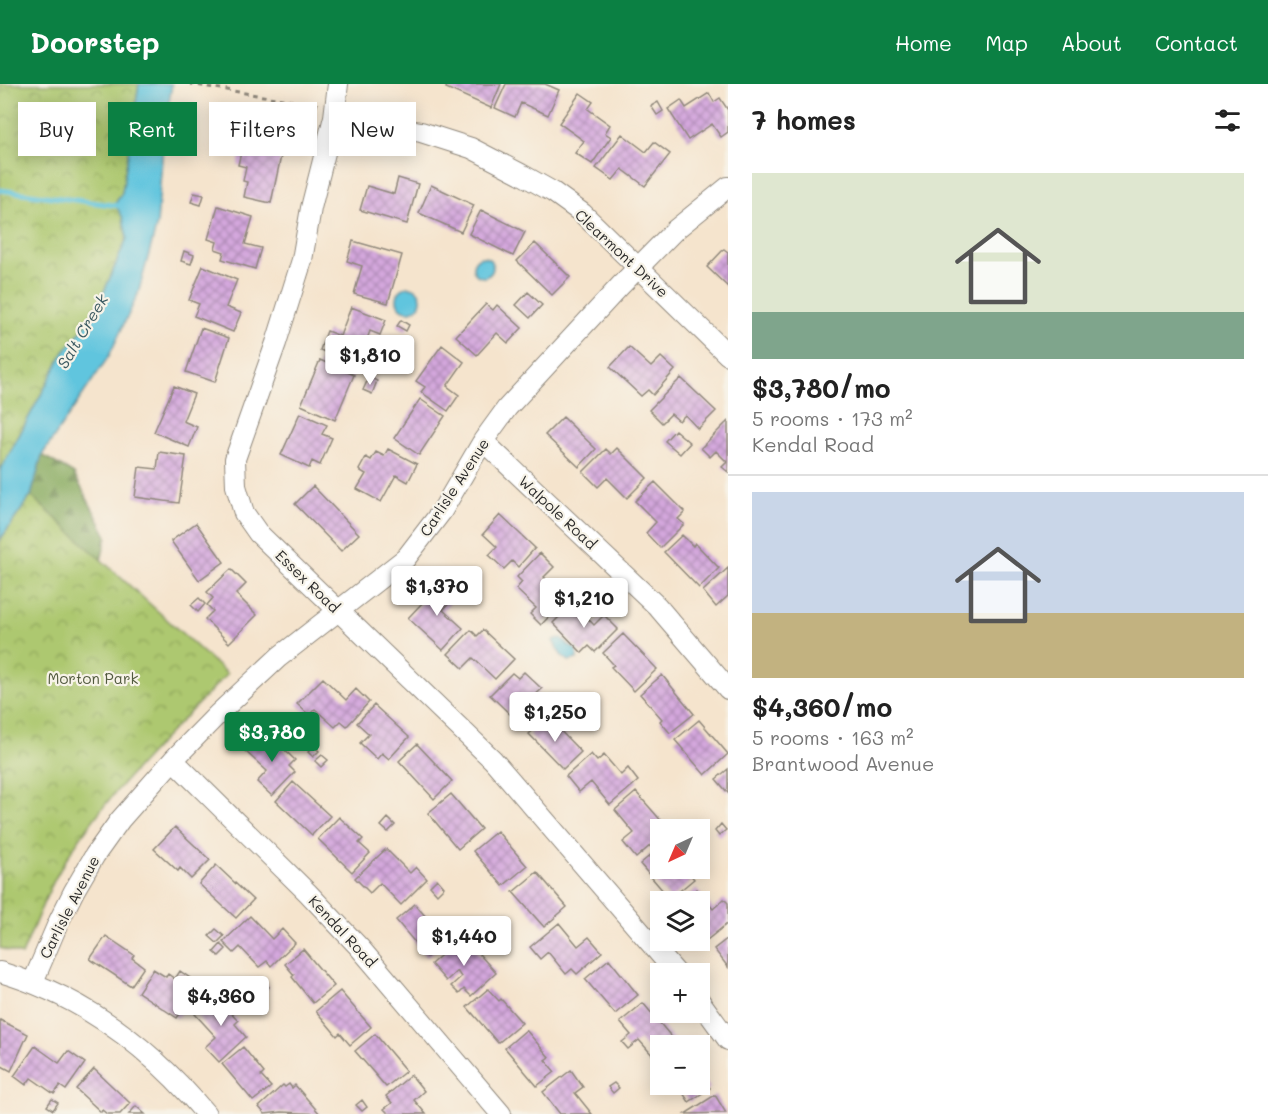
<!DOCTYPE html>
<meta charset="utf-8">
<style>
body{margin:0;font-family:Mali,sans-serif;background:#f6f6f6;color:#222;height:100vh;display:flex;flex-direction:column;font-size:22px;white-space:nowrap}
*{box-sizing:border-box;margin:0}
p{font-size:20px;color:#767676}
.icon{flex:none;width:33px;height:33px;fill:none;stroke:currentColor;stroke-width:2;stroke-linecap:round;stroke-linejoin:round}
.map{position:relative;flex:1;overflow:hidden}
.details{display:flex;flex-direction:column;background:#fff;width:540px}
.details>*{flex:none}
.banner{position:absolute;left:18px;top:18px;width:570px;height:54px;display:flex;gap:12px}
.needle{width:39px;rotate:224deg}
.buttons{position:absolute;left:650px;top:735px;display:grid;gap:12px}
.buttons a{display:grid;place-items:center;width:60px;height:60px;border-radius:0px;background:#fff;box-shadow:0 3px 15px #0003;font-size:30px}
.price{position:absolute;translate:-50% -51px;padding:0 14px;border-radius:6px;background:#fff;color:#222;font-size:20px;line-height:39px;filter:drop-shadow(0 2px 3px #0008)}
.price::after{content:'';position:absolute;left:50%;top:36px;width:18px;height:14px;margin-left:-9px;background:inherit;clip-path:polygon(0 0,100% 0,50% 100%)}
.price.on{background:#0b8043;color:#fff}
ul{padding:0;list-style:none}
li{display:grid;align-content:center;gap:12px;height:318px;padding:0 24px}
li+li{border-top:2px solid #e0e0e0}
li span{display:grid;place-items:center;height:186px;border-radius:0px;color:#555}
li>.icon{margin-inline-start:auto}
span .icon{width:108px;height:108px;fill:#fffc;stroke-width:1}
li b{font-size:26px}
h2{display:flex;justify-content:space-between;align-items:center;height:72px;padding:0 24px;font-size:26px}
.chip{padding:0 21px;border-radius:0px;background:#fff;box-shadow:0 3px 15px #0003;font-size:21px;line-height:54px}
.chip.on{background:#0b8043;color:#fff}
header{display:flex;align-items:center;gap:36px;box-sizing:border-box;height:84px;padding:0 30px;background:#0b8043;color:#fff}
header strong{font-size:28px}
nav{display:flex;gap:33px;margin-inline-start:auto;font-size:21px}
main{display:flex;flex:1;min-height:0}
.map>svg:first-child{display:block}
.forest{fill:url(#forest-firs);stroke:#5a6c46;stroke-width:1.5}
.park{fill:url(#park-crowns);stroke:#6c7a4d;stroke-width:1.5}
.water{fill:#61c5de;stroke:#467884;stroke-width:1.5}
.lines{fill:none;stroke-linecap:round;stroke-linejoin:round}
.stream{stroke:#61c5de;stroke-width:5}
.building{fill:url(#building-cross-hatch)}
.street-casing{stroke:#90887c;stroke-width:22}
.path{stroke:#90887c;stroke-width:3;stroke-dasharray:4.5 4.5;stroke-linecap:butt}
.street{stroke:#fff;stroke-width:20}
.labels{text-anchor:middle;dominant-baseline:central;stroke-width:4.5;stroke-linejoin:round;paint-order:stroke}
.street-label{font-size:15px;fill:#2b2b2b;stroke:#f7f3e8}
.park-label{font-size:15px;fill:#525a3f;stroke:#f7f3e8}
.water-label{font-size:16px;font-style:italic;fill:#3b5961;stroke:#f7f3e8}
</style>
<header>
<strong>Doorstep</strong>
<nav><a>Home</a><a>Map</a><a>About</a><a>Contact</a></nav>
</header>
<main>
<div class="map">
<svg width="728" height="1030" viewBox="0 0 728 1030">
<defs>
<pattern id="forest-firs" width="22" height="20" patternUnits="userSpaceOnUse" patternTransform="scale(1.5)"><rect width="22" height="20" fill="#8aac62"/><path d="M5 1l3.5 6h-7zM16 11l3.5 6h-7z" fill="#718c51"/></pattern>
<pattern id="park-crowns" width="20" height="18" patternUnits="userSpaceOnUse" patternTransform="scale(1.5)"><rect width="20" height="18" fill="#adc86f"/><path d="M2 6a3 3 0 1 1 6 0M12 15a3 3 0 1 1 6 0" fill="none" stroke="#8da35b"/></pattern>
<pattern id="building-cross-hatch" width="8" height="8" patternUnits="userSpaceOnUse" patternTransform="scale(1.5)"><rect width="8" height="8" fill="#d4a7dd"/><path d="M0 0l8 8M0 8l8-8" fill="none" stroke="#ac88b3"/></pattern>
</defs>
<rect width="100%" height="100%" fill="#f7f3e8"/>
<filter id="ink" filterUnits="userSpaceOnUse"><feTurbulence type="fractalNoise" baseFrequency=".0167" numOctaves="2"/><feDisplacementMap in="SourceGraphic" scale="12" xChannelSelector="R" yChannelSelector="G"/><feConvolveMatrix kernelMatrix="1 2 1 2 8 2 1 2 1" color-interpolation-filters="sRGB"/></filter>
<filter id="wash" filterUnits="userSpaceOnUse"><feTurbulence type="fractalNoise" baseFrequency=".008" numOctaves="4" result="noise"/><feDisplacementMap in="SourceGraphic" scale="24" xChannelSelector="R" yChannelSelector="G"/><feGaussianBlur stdDeviation="1.35" result="paint"/><feColorMatrix in="noise" values="0 0 0 0 0 0 0 0 0 0 0 0 0 0 0 0 0 1.4 0 .05"/><feComposite in="paint" operator="in"/></filter>
<g filter="url(#wash)">
<rect width="100%" height="100%" fill="#f5e4cd"/>
<path class="forest" d="M42,371L74,390L107,452L101,476L31,412Z"/>
<path class="park" d="M0,0H139L122,109L115,120L123,134L127,154L94,231L64,268L0,387Z
M31,412L227,590C169,651 104,710 61,784C45,811 34,842 22,871L0,864V456Z"/>
<path class="water" d="M139,0H172L164,48L157,140L138,210L109,272L42,371L31,412L0,456V387L64,268L94,231L127,154L123,134L115,120L122,109Z
M473 183a10 10 0 1 1 20 0a10 10 0 1 1-20 0Z
M397 215a12 12 0 1 1 24 0a12 12 0 1 1-24 0Z
M562,554L569,562L577,566V575L569,577L561,571L553,557L555,555Z"/>
<g class="lines">
<path class="stream" d="M0,106L120,122"/>
</g>
<g id="blocks">
<path class="building" d="M448,0H501L491,24L446,4Z
M506,0H545L559,6L548,31L521,19L515,33L495,24Z
M580,9L593,18L588,25L610,41L605,49L611,53L592,80L575,69L584,57L559,39Z
M709,9L714,18L720,14L728,26V48L721,53L712,40L688,56L668,25L681,16L686,24Z
M658,18L663,27L657,31L651,22Z
M244,46L255,49L253,56L243,53Z
M622,50L646,68L654,58L670,70L645,102L622,85L613,96L596,84Z
M242,64L281,72L271,119L244,113L247,98L243,97L246,83L238,81Z
M398,94L418,100L407,140L360,126L367,102L394,110Z
M431,101L474,121L461,148L419,129Z
M194,109L204,111L201,121L191,118Z
M218,122L253,133L245,160L261,164L255,185L222,175L224,168L215,165L217,158L208,155Z
M481,126L525,148L513,172L469,150Z
M353,157L402,171L388,219L354,210L362,182L347,177Z
M535,159L570,193L552,211L517,177Z
M724,165L728,168V203L707,183Z
M184,167L194,171L191,180L181,177Z
M203,182L237,196L226,223L241,229L233,248L194,232L199,220L189,216Z
M528,208L542,221L530,234L516,221Z
M486,220L493,226L497,221L522,244L508,259L497,249L477,271L456,252Z
M351,223L386,236L380,251L370,247L358,280L320,266L327,247L340,252Z
M401,236L409,241L406,247L397,242Z
M201,244L229,254L215,298L186,288Z
M442,261L464,278L447,302L459,311L448,327L421,308L425,303L416,297Z
M629,263L651,283L661,273L675,286L653,311L648,306L641,312L610,283Z
M320,276L354,291L335,336L301,321Z
M369,293L377,297L372,310L363,306Z
M681,294L716,327L698,345L685,331L679,337L671,330L662,339L649,326Z
M174,302L194,310L183,337L197,343L189,363L154,348Z
M420,315L445,332L419,371L394,354Z
M300,329L327,341L322,350L332,354L320,381L312,377L309,384L281,371Z
M563,333L596,365L579,383L545,351Z
M728,337V388L722,383L727,378L716,367L710,373L701,364Z
M675,346L690,359L680,370L665,357Z
M617,364L647,394L627,414L607,394L598,403L583,388L606,365L611,370Z
M388,365L417,380L408,398L396,391L381,418L357,405L366,390L359,386L366,373L371,376L376,368L384,372Z
M159,368L186,372L179,419L135,413L139,383L157,385Z
M655,398L685,428L678,435L684,440L660,464L646,449L656,438L635,417Z
M313,402L359,450L341,467L295,420Z
M500,431L535,464L518,483L512,477L504,485L489,471L497,463L483,450Z
M196,439L224,478L199,496L171,457Z
M682,451L693,462L695,459L719,484L699,504L664,468Z
M540,469L554,483L544,493L566,515L541,541L530,530L536,524L516,505L522,498L517,493Z
M728,484V512L716,523L703,507Z
M231,485L246,500L236,510L257,531L229,559L205,535L213,527L207,521L213,514L207,508Z
M442,498L456,512L443,526L463,544L443,566L408,534Z
M199,514L205,520L198,528L191,521Z
M573,519L594,541L604,531L618,545L595,568L589,562L582,569L553,539Z
M471,546L477,552L483,546L514,575L495,595L473,574L463,584L448,570Z
M623,550L657,585L634,607L611,583L614,581L603,569Z
M524,588L542,605L534,612L545,622L526,641L515,630L513,633L490,611L512,589L518,594Z
M662,591L694,630L670,649L660,637L662,635L640,610Z
M323,594L346,616L356,605L369,618L347,642L341,637L335,643L315,625L309,631L297,620Z
M374,621L409,653L389,675L382,669L377,675L360,659L369,650L357,639Z
M547,633L581,668L563,685L529,650Z
M699,636L728,670L705,691L675,656Z
M265,647L295,676L289,682L295,688L272,712L257,698L267,687L245,667Z
M417,660L452,697L434,715L399,677Z
M314,662L319,667L313,673L308,668Z
M591,670L597,677L604,671L621,691L628,684L638,697L610,721L591,698L579,708L566,692Z
M322,671L328,676L321,683L315,677Z
M728,685V709L716,695Z
M293,698L330,732L312,751L276,717Z
M636,708L664,740L657,746L660,753L636,774L623,758L634,749L615,726Z
M451,710L481,745L458,765L428,729Z
M339,733L363,755L359,759L370,769L352,788L318,755Z
M388,734L395,741L388,748L381,742Z
M721,740L726,746L719,752L715,747Z
M175,743L210,776L191,795L180,784L178,787L154,765Z
M497,747L527,782L503,802L473,767Z
M660,763V784H685L694,795L670,815L640,780Z
M386,765L410,789L416,783L427,795L401,821L380,799L370,809L355,794Z
M216,781L253,816L236,834L199,800Z
M537,788L567,823L544,843L513,808Z
M437,795L444,803L437,810L430,802Z
M696,805L713,825L724,815L728,819V839L707,856L699,847V818H682Z
M415,820L446,857L427,873L396,836Z
M250,832L272,855L282,845L295,859L271,882L267,877L259,883L240,863L234,869L223,858Z
M559,839L578,862L589,853L602,868L577,890L572,885L566,890L548,868L540,875L530,863Z
M216,845L224,852L217,859L209,852Z
M106,852L134,871L132,874L144,883L131,902L90,875Z
M463,852L496,889L471,912L464,905L459,910L451,902L461,893L457,887L446,897L431,880Z
M728,854V883L714,865Z
M221,860L226,865L219,872L214,868Z
M303,865L334,902L313,919L292,893L294,891L285,880Z
M609,875L638,911L615,930L585,895Z
M153,885L166,893L168,890L175,895L180,887L200,901L177,934L138,908Z
M262,896L269,903L262,909L256,902Z
M488,905L499,917L501,915L522,939L498,959L467,923Z
M222,906L230,916L224,922L238,937L235,940L246,953L219,978L205,963L216,953L195,930Z
M340,907L371,943L350,961L340,949L337,952L316,927Z
M643,919L674,956L668,962H660V968L654,973L639,956L628,965L622,958L631,951L620,938Z
M0,936L28,950L11,987L0,981Z
M526,946L549,973L545,976L555,988L537,1002L505,964Z
M375,950L406,987L386,1003L355,967Z
M35,962L59,979L68,967L85,979L66,1006L60,1002L54,1010L31,994L26,1001L14,992Z
M243,963L264,989L261,992L271,1003L253,1017L222,980Z
M94,985L130,1019L120,1030H107L102,1026L101,1028L76,1005Z
M571,986L583,1003L575,1009L592,1030H560L543,1008Z
M699,989L710,1004L689,1018L677,1000H699Z
M411,991L424,1007L414,1016L426,1030H389L384,1025L392,1019L386,1012Z
M614,999L619,1004L613,1009L608,1003Z
M289,1000L292,1004L295,1001L320,1030L282,1028L265,1030L259,1023L283,1001L285,1003Z
M715,1011L726,1029L685,1030Z
M52,1015L58,1019L53,1026L47,1022Z
M362,1016L367,1023L362,1027L356,1021Z
M136,1022L145,1030H129Z"/>
</g>
</g>
<g filter="url(#ink)">
<use href="#blocks" fill-opacity="0" stroke="#90887c" stroke-width="1.5"/>
<g class="lines">
<defs>
<path id="street" d="M338,0L334,33L311,124L302,176L276,259L235,375L236,402L244,429L258,449L493,676L677,890
M334,33L421,48L471,64L521,90L553,108L582,129L728,271
M483,357L657,522L728,605
M173,676L308,809L359,863L501,1030
M0,888C82,912 151,964 206,1030
M33,898L59,837L74,807L95,771L120,736L173,676L219,629L279,573L406,474L442,427L483,357L507,324L620,202L675,146L728,103
M699,916L728,956"/>
</defs>
<use href="#street" class="street-casing"/>
<path class="path" d="M190,0L318,21"/>
<use href="#street" class="street"/>
</g>
</g>
<g class="labels">
<g class="street-label">
<text transform="translate(622 169) rotate(43)">Clearmont Drive</text>
<text transform="translate(454 403) rotate(-57)">Carlisle Avenue</text>
<text transform="translate(558 428) rotate(43)">Walpole Road</text>
<text transform="translate(308 497) rotate(44)">Essex Road</text>
<text transform="translate(69 823) rotate(-63)">Carlisle Avenue</text>
<text transform="translate(343 847) rotate(47)">Kendal Road</text>
</g>
<g class="park-label">
<text x="93" y="594">Morton Park</text>
</g>
<g class="water-label">
<text transform="translate(82 247) rotate(-59)">Salt Creek</text>
</g>
</g>
</svg>
<div class="buttons">
<a><svg class="needle" viewBox="-14 -14 28 28"><path d="M0-13l5 13h-10z" fill="#e53935"/><path d="M0 13l5-13h-10z" fill="#767676"/></svg></a>
<a><svg class="icon" aria-label="layers" viewBox="0 0 24 24"><path d="M12 4l9 5-9 5-9-5zM3 14l9 5 9-5"/></svg></a>
<a>+</a>
<a>−</a>
</div>
<b class="price" style="left:370px;top:302px">$1,810</b>
<b class="price" style="left:437px;top:533px">$1,370</b>
<b class="price" style="left:584px;top:545px">$1,210</b>
<b class="price" style="left:555px;top:659px">$1,250</b>
<b class="price on" style="left:272px;top:679px">$3,780</b>
<b class="price" style="left:464px;top:883px">$1,440</b>
<b class="price" style="left:221px;top:943px">$4,360</b>
<div class="banner">
<a class="chip">Buy</a>
<a class="chip on">Rent</a>
<a class="chip">Filters</a>
<a class="chip">New</a>
</div>
</div>
<section class="details">
<h2>7 homes<svg class="icon" aria-label="filters" viewBox="0 0 24 24"><path d="M4 7h16M4 17h16"/><circle cx="9" cy="7" r="2"/><circle cx="15" cy="17" r="2"/></svg></h2>
<ul>
<li><span style="background:linear-gradient(#dfe7d0 75%,#7fa58c 0)"><svg class="icon" aria-label="home" viewBox="0 0 24 24"><path d="M3 11l9-7 9 7M6 9v11h12V9"/></svg></span><div><b>$3,780/mo</b><p>5 rooms · 173 m²</p><p>Kendal Road</p></div></li>
<li><span style="background:linear-gradient(#c9d6e8 65%,#c2b280 0)"><svg class="icon" aria-label="home" viewBox="0 0 24 24"><path d="M3 11l9-7 9 7M6 9v11h12V9"/></svg></span><div><b>$4,360/mo</b><p>5 rooms · 163 m²</p><p>Brantwood Avenue</p></div></li>
</ul>
</section>
</main>
